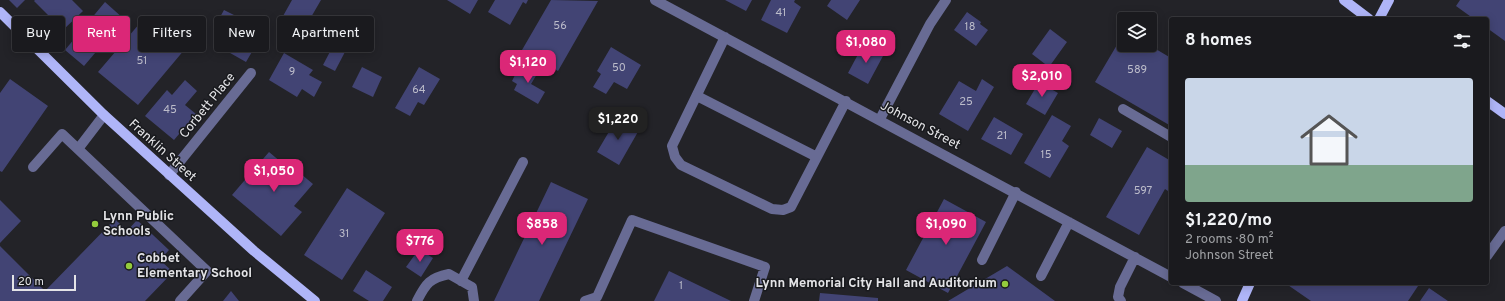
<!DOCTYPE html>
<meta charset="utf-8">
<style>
body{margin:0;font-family:Overpass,sans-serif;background:#27272b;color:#f1f3f6;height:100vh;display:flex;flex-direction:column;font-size:15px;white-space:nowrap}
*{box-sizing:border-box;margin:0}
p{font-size:13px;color:#9fa1a4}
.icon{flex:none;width:22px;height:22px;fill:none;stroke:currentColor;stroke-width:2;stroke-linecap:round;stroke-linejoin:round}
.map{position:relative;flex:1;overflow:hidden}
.sheet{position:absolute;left:1169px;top:17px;width:320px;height:268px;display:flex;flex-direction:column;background:#1a1a1e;border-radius:4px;box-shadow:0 2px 10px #0003,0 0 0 1px #38383c}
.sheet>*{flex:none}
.banner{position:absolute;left:12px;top:16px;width:380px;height:36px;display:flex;gap:8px}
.tools{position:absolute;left:1117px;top:12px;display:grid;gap:8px}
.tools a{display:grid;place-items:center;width:40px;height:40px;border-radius:4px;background:#1a1a1e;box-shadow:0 2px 10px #0003,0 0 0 1px #38383c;font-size:20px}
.scale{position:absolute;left:12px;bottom:10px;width:64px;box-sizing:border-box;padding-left:4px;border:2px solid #e4e4e7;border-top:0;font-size:11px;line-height:14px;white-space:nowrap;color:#e4e4e7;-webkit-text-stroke:3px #191a1e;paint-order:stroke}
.price{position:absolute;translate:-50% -34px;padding:0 9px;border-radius:8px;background:#db2777;color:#fff;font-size:13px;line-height:26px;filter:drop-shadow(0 1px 2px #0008)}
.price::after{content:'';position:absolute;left:50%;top:24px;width:12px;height:9px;margin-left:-6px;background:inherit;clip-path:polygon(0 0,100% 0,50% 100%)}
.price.on{background:#222;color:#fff}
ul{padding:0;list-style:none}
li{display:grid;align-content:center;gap:8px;height:212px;padding:0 16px}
li span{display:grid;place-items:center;height:124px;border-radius:4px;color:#555}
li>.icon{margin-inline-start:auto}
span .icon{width:72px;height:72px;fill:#fffc;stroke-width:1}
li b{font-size:17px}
h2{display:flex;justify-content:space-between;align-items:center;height:48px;padding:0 16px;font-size:17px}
.chip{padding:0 14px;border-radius:4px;background:#1a1a1e;box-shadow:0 2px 10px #0003,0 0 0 1px #38383c;font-size:14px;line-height:36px}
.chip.on{background:#db2777;color:#fff}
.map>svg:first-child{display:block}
.building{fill:#424474}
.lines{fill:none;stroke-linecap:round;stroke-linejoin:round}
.minor{stroke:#686b94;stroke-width:10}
.major{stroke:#afb5f8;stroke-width:10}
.poi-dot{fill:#94cc3c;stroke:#191a1e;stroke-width:1.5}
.labels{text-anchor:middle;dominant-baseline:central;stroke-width:3;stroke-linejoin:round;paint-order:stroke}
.number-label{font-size:11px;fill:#bcbcca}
.street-label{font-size:13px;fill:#e4e4e7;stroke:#191a1e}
.poi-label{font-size:13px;font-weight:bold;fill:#e4e4e7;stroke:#191a1e;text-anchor:start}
</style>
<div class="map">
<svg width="1505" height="301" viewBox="0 0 1505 301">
<rect width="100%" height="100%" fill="#232328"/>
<path class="building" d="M9,0H25L17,8Z
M35,0H72L83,11L63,30L34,1Z
M292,0H321L296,43L280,34L283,28L278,25Z
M447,0H478L470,14Z
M495,0H528L526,4L523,2L510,25L488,12Z
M551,0L598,1L558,71L522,50Z
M725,0H752L746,11Z
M771,0H795L794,2L801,7L787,33L761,20Z
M831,0H860L847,20L827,6Z
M1460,0H1505V41L1487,28V19H1474L1456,6Z
M105,2L124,19L84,66L65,50Z
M224,10L238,17L235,22L246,29L245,32L259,40L246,62L216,45L223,33L214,28Z
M967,12L981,22L980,24L988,30L976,46L954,30Z
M146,16L185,49L138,105L98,72Z
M1050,29L1067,42L1049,67L1032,54Z
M1124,33V45H1149L1171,58V126L1095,82Z
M334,44L346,50L335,71L323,65Z
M863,45L883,56L868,84L848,73Z
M611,47L641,65L627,89L614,82L606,94L593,87L601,74L597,71Z
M284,53L313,70L309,75L322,82L314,97L302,89L297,97L269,80Z
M529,62L540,69L531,84L545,92L538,104L514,90L517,84L512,81L517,71L522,74Z
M362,67L382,77L373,97L352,87Z
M419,67L440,79L424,105L418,102L410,116L395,108Z
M10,79L48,106L2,172L0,171V93Z
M982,79L994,87L968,131L939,114L959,81L976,91Z
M185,80L197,91L185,105L196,114L174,140L145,116L167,90L172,95Z
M1039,82L1058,93L1045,115L1026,104Z
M1052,115L1071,126L1062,141L1069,146L1050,178L1024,163Z
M994,117L1023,134L1011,155L981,139Z
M617,118L639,130L619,165L597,152Z
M1099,118L1122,131L1112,148L1090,135Z
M1147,147L1171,161V193L1165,189L1139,235L1106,217Z
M269,152L293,172L295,169L313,184L294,206L302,212L281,236L232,195Z
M551,182L588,199L539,301H494Z
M347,188L385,213L342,280L304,255Z
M944,199L986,222L948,293L906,270Z
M0,200L21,221L0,243Z
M115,219L127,231L137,220L169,250L160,260L173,272L145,301H0V246L45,291Z
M419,249L433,258L421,277L406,267Z
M1007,266L1055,301H948Z
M366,270L392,287L383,301H369L353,291Z
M669,271L731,301H654Z
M1285,283H1420L1408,301H1311Z
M1429,288L1448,301H1420Z
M231,291L239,301H223Z
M820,293L878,298V301H819Z"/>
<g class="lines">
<path class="minor" d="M655,0L1171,277
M725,37L672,146L675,157L681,165L772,209L783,210L791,207L846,101
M697,96L817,157
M1123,109L1171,137
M880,119L930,24L946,0
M78,149L104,115
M33,167L62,134L207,271L180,301
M169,175L251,73
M1487,256L1505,231
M982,260L1016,192
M1041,276L1069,222
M461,281L523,162
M1183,283L1216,301
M417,301C426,283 430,278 449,274L472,287L474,301
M585,301L597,297L632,220L765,267L754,301
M1121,301L1118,297L1120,287L1135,257"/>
<path class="major" d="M1344,0L1369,19
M0,12L104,115L254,251L315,301
M1379,19L1389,0
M1487,101L1505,114
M1242,301L1250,283"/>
</g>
<g class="poi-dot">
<circle cx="95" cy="224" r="4"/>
<circle cx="129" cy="266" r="4"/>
<circle cx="1005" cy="284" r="4"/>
</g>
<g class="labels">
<g class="number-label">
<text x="781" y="13">41</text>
<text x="560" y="26">56</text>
<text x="970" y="27">18</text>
<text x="142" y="61">51</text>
<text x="619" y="68">50</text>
<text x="1137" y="70">589</text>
<text x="292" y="72">9</text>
<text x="419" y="90">64</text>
<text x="966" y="102">25</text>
<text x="170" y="110">45</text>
<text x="1002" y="136">21</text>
<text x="1046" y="155">15</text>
<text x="1143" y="191">597</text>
<text x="344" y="234">31</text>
<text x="681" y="286">1</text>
</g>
<g class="street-label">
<text transform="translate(208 106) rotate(-51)">Corbett Place</text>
<text transform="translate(920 126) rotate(28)">Johnson Street</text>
<text transform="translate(162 151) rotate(42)">Franklin Street</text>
</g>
<g class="poi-label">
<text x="103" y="217">Lynn Public<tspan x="103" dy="15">Schools</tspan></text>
<text x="137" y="259">Cobbet<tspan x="137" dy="15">Elementary School</tspan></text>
<text x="997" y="284" text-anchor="end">Lynn Memorial City Hall and Auditorium</text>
</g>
</g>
</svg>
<div class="tools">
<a><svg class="icon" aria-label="layers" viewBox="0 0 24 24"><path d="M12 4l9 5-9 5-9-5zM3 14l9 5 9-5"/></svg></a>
</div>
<div class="scale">20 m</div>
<b class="price" style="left:866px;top:64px">$1,080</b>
<b class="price" style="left:528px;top:84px">$1,120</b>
<b class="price" style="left:1042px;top:98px">$2,010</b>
<b class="price on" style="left:618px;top:141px">$1,220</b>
<b class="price" style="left:274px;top:193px">$1,050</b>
<b class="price" style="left:542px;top:246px">$858</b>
<b class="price" style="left:946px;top:246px">$1,090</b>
<b class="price" style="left:420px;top:263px">$776</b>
<div class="banner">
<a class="chip">Buy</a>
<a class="chip on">Rent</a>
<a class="chip">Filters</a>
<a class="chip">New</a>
<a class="chip">Apartment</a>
</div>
<section class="sheet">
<h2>8 homes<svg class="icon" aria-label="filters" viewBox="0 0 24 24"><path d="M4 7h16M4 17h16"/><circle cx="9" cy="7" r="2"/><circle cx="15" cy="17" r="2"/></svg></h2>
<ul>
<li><span style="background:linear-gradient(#c9d6e8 70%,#7fa58c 0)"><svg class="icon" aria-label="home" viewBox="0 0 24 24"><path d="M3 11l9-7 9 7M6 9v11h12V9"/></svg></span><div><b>$1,220/mo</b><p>2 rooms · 80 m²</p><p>Johnson Street</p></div></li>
</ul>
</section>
</div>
